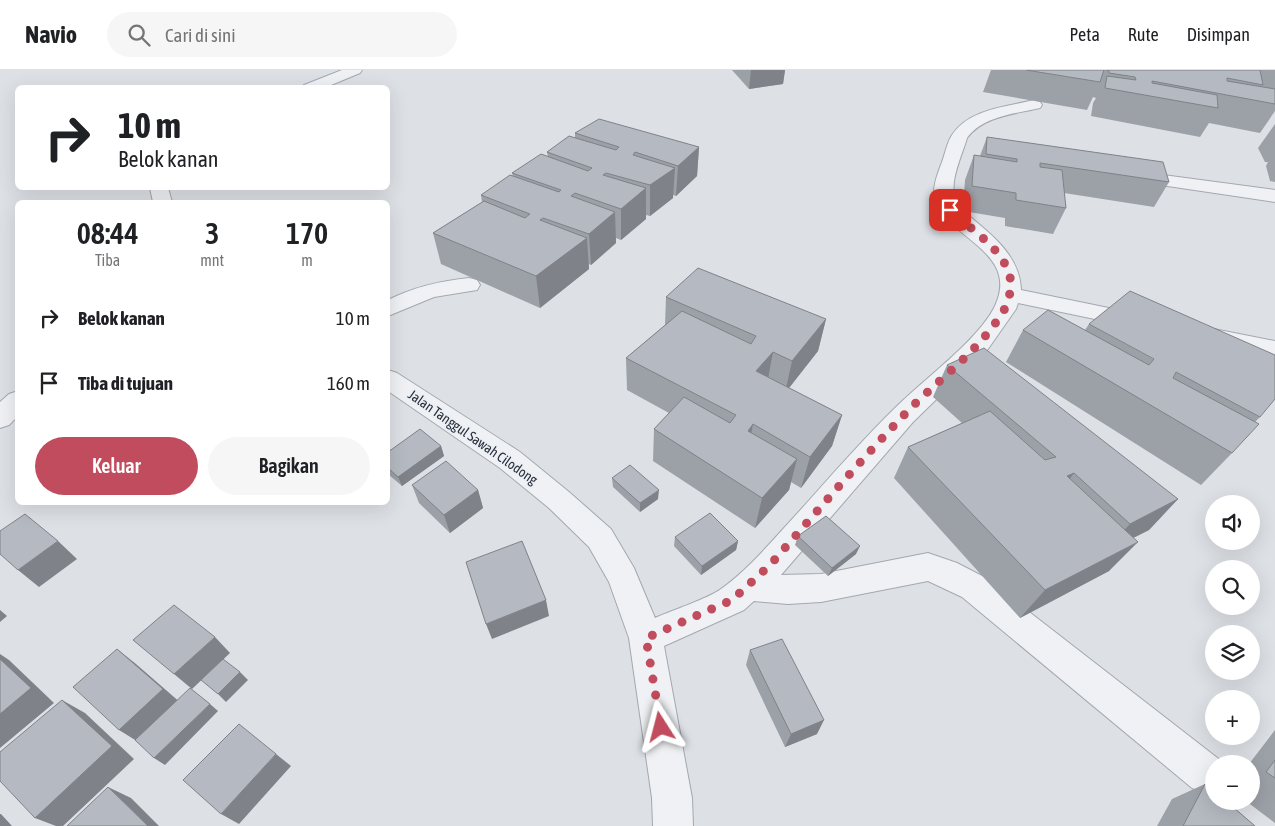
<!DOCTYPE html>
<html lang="id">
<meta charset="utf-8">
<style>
body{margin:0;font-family:"Asap Condensed",sans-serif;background:#f6f6f6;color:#202124;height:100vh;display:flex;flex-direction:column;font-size:19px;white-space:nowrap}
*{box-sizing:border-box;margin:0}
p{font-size:16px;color:#757577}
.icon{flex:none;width:28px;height:28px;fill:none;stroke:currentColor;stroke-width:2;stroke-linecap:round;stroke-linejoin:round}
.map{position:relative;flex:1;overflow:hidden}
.details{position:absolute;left:15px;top:130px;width:375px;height:305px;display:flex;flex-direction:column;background:#fff;border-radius:8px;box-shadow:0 5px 20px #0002}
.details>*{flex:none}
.guide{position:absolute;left:15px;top:15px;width:375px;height:105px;border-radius:8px;box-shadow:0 5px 20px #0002;background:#fff;color:#202124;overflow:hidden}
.tools{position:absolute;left:1205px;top:425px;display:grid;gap:10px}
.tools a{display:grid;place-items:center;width:55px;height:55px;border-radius:50%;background:#fff;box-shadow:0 5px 20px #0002;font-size:25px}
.pin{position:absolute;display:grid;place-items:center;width:42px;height:42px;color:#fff;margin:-21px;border-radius:10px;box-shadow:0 2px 8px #0006}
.me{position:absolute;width:55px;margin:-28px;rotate:351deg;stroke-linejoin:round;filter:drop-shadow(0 0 4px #0008)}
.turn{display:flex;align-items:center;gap:18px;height:105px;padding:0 20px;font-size:22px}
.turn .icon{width:65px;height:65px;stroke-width:2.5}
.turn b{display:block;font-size:35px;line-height:42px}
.eta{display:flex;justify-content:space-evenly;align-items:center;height:85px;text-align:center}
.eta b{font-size:30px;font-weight:600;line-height:35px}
.cta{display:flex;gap:10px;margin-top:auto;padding:10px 20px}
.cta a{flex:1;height:58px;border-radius:30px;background:#c14c5d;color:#fff;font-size:20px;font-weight:600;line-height:58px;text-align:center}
.cta a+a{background:#f6f6f6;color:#202124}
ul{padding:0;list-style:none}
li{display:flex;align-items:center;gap:15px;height:65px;padding:0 20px}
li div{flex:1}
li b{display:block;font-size:19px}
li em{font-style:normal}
header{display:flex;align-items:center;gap:30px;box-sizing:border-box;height:70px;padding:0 25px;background:#fff;border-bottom:1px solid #e0e0e0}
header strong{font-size:24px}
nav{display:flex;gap:28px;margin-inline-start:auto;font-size:18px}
.search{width:350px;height:45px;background:#f6f6f6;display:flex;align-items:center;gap:12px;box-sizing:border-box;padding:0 18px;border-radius:28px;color:#757577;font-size:19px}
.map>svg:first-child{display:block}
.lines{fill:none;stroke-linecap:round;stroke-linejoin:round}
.minor-casing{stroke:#a3a8af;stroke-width:2}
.minor{fill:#f0f1f4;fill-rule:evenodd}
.wall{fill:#9ca0a7}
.shaded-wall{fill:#7f8288}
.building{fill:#b5bac2;stroke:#7f8288}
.route{stroke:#c14c5d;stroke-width:9;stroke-dasharray:0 16.2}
.labels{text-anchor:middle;stroke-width:4;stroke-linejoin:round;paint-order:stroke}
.street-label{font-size:14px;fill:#282f3b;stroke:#eceff4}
</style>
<header>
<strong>Navio</strong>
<div class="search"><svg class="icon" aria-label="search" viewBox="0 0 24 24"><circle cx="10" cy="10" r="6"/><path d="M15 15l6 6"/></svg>Cari di sini</div>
<nav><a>Peta</a><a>Rute</a><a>Disimpan</a></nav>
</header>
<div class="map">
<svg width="1275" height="756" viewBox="0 0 1275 756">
<rect width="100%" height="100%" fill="#dde1e6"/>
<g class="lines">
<g class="minor-casing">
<path id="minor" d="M342 0H362L360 3 324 18H302L304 15Z
M1034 30 1040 32 1042 35 1040 38C1015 44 983 46 967 68 961 89 946 116 958 137 984 159 1020 182 1021 220L1138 244 1146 246 1150 251 1146 256 1138 258 1018 233 1016 239 988 279 913 352 781 505 821 504 928 483 957 493 984 507 1220 690 1221 694H1214V720L1206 723 1192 718 962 527 928 511 821 532 788 534 754 531 744 540 664 576 692 728 693 756H653L652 728 629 568 609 512 589 477 549 438 500 398 388 321V300L397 303 520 382 569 422 611 459 634 498 655 548C673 540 707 529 721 519 745 502 765 479 784 458 821 418 856 376 895 338 923 310 977 271 994 238 1022 182 948 169 935 130 931 116 940 99 944 86 946 79 948 71 952 65 969 39 1006 37 1034 30Z
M1133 101 1275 120V132L1127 110 1124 106 1127 102Z
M150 118H168L172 132H153Z
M469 208 477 210 480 215 477 220 434 227 388 246V230C414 217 440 211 469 208Z
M1214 259 1275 271V287L1206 272 1202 267 1206 262Z
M18 321V346L9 355 0 358V332L9 324Z"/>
</g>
<use href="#minor" class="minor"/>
</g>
<path class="wall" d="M732 0H785L783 14 749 19Z
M991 0H1275V41L1260 63 1209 53 1200 67 1091 46 1093 33 1096 28 1093 27 1087 40 983 22Z
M1275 54V112L1270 111 1266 96 1268 92H1265L1258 78Z
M575 63 699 77 697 106 676 126 673 125V128L650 146 646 145V149L621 170 616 168V173L591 195 589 194V199L540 238 441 194 433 163 482 132 481 125 513 106 512 103 548 87 547 82 575 68Z
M987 67 1169 112 1154 137 1064 123 1066 138 1053 164 1005 156V148L963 141 965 110 974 85 980 86Z
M666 227 826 249 818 281 789 318 842 345 832 376 801 418 791 412 789 420 755 458 653 391 654 359 669 343 627 320 626 288 665 255Z
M1089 254 1260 347 1255 352 1232 383 1201 415 1006 292 1023 260H1085Z
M947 295 1178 429 1149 460 1133 468 1109 501 1020 548 894 408 908 377 962 353 933 327Z
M441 376 444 386 402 416 388 404V382Z
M612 408 658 429 640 442 613 417Z
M412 415 478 420 483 438 450 463 419 433Z
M798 466 856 484 828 506 795 475Z
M675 467 738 471 736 480 701 505 674 476Z
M750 580 817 664 785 677 746 595Z
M1275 660V753L1246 731H1251V694H1249Z
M1205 714 1255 756H1157L1172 729Z"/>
<path class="shaded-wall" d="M751 0H785L783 14 749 19Z
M699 77 697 106 676 126 678 96Z
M675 98 673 128 650 146V115Z
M646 118V149L621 170V139Z
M615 142 616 173 591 195 589 164Z
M587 168 589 199 540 238 536 206Z
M826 249 818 281 785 323 792 291Z
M773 282 767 314 756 301Z
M842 345 832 376 801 418 810 387Z
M753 354 747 385 748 361Z
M441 376 444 386 402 416 398 407Z
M797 389 789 420 755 458 762 428Z
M1074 403 1051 434 1067 406Z
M478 420 483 438 450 463 444 445Z
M659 420 658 429 640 442V433Z
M1178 429 1149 460 1103 483 1130 454Z
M58 471 77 489 39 517 18 500Z
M738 471 736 480 701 505 702 496Z
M1138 472 1109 501 1020 548 1045 520Z
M860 476 856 484 828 506 832 498Z
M546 530 549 546 492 569 486 554Z
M0 540 7 546 0 552Z
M215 567 230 583 192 619 174 604Z
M117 579 136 594 182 634 140 673 119 660Z
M0 584 9 590 54 633 0 678Z
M240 602 248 610 226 632 218 624Z
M62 630 85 643 134 689 63 756H56L35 748Z
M210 634 218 641 165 695 154 688Z
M824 650 817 664 785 677 791 664Z
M276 684 291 696 239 754 221 744Z
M108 717 131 728 159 756H148Z
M0 744H1L12 756H0Z"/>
<path class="building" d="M1026 0H1104L1100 12Z
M1106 0H1260L1263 15 1227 8V11L1275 19V34L1152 11V13L1217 25 1218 38 1105 18 1107 6 1136 10 1135 7 1109 3V0Z
M599 49 699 77 678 96 635 82 633 85 675 98 650 115 606 103 603 105 646 118 621 139 575 123 571 126 615 142 589 164 543 148 540 150 587 168 536 206 433 163 484 131 525 148 530 144 481 125 510 105 559 122 561 120 512 103 541 84 588 101 592 98 547 82 569 66 616 80 619 77 575 63Z
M987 67 1163 92 1169 112 1040 93V97L1062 100 1066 138 1016 130V123L972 116 974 85 1017 92V89L986 84Z
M698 198 826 249 792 291 773 282 756 301 842 345 810 387 753 354 748 361 797 389 762 428 654 359 684 327 730 353 736 345 626 288 682 241 751 274 756 266 666 227Z
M1130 221 1275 285V329L1260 347 1176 302 1173 308 1259 354 1232 383 1023 260 1048 240 1149 295 1154 289 1089 254Z
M984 278 1178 429 1130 454 1074 403 1067 406 1138 472 1045 520 908 377 990 341 1045 390 1056 387 947 295Z
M420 359 441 376 398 407 388 398V382Z
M446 391 478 420 444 445 412 415Z
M630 395 659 420 640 433 612 408Z
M710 443 738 471 702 496 675 467Z
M25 444 58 471 18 500 0 484V461Z
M826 446 860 476 832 498 798 466Z
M522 471 546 530 486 554 466 492Z
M174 535 215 567 174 604 133 570Z
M782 569 824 650 791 664 750 580Z
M117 579 163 619 119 660 73 617Z
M0 589 31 618 0 644Z
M223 589 240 602 218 624 201 610Z
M190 618 210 634 154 688 135 670Z
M62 630 112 676 35 748 0 711V682Z
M239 654 276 684 221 744 183 710Z
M1275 690V708L1266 702Z
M1205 714 1214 721V731H1226L1255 756H1183Z
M108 717 148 756H67Z"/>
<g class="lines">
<path class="route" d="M661 657 646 568 732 530 770 495C814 445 858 393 904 345 937 310 979 282 1004 240 1009 232 1012 217 1010 207 1003 178 971 160 950 140"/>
</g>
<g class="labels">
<g class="street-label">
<text transform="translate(473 367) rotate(35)" y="5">Jalan Tanggul Sawah Cilodong</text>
</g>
</g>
</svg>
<div class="tools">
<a><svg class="icon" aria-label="sound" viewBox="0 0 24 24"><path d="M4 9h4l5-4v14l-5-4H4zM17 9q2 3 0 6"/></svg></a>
<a><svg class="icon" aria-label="search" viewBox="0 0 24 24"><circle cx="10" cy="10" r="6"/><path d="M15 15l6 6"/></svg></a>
<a><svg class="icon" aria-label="layers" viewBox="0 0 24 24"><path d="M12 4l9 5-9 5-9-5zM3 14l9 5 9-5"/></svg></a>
<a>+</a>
<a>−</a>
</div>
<div class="pin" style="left:950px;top:140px;background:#d93025"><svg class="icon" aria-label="arrive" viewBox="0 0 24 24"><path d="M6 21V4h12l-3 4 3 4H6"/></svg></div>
<svg class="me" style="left:661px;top:657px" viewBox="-20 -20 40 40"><path d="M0-17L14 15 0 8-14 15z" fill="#c14c5d" stroke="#fff" stroke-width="4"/></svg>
<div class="guide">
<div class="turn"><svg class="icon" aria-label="right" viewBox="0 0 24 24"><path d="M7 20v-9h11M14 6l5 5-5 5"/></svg><div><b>10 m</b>Belok kanan</div></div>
</div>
<section class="details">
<div class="eta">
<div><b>08:44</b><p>Tiba</p></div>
<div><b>3</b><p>mnt</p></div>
<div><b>170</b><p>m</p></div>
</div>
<ul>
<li><svg class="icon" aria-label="right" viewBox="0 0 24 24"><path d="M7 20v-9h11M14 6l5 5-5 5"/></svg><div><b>Belok kanan</b></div><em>10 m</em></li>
<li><svg class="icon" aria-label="arrive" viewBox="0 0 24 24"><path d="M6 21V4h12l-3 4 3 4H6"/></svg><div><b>Tiba di tujuan</b></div><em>160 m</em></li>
</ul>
<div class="cta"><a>Keluar</a><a>Bagikan</a></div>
</section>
</div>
